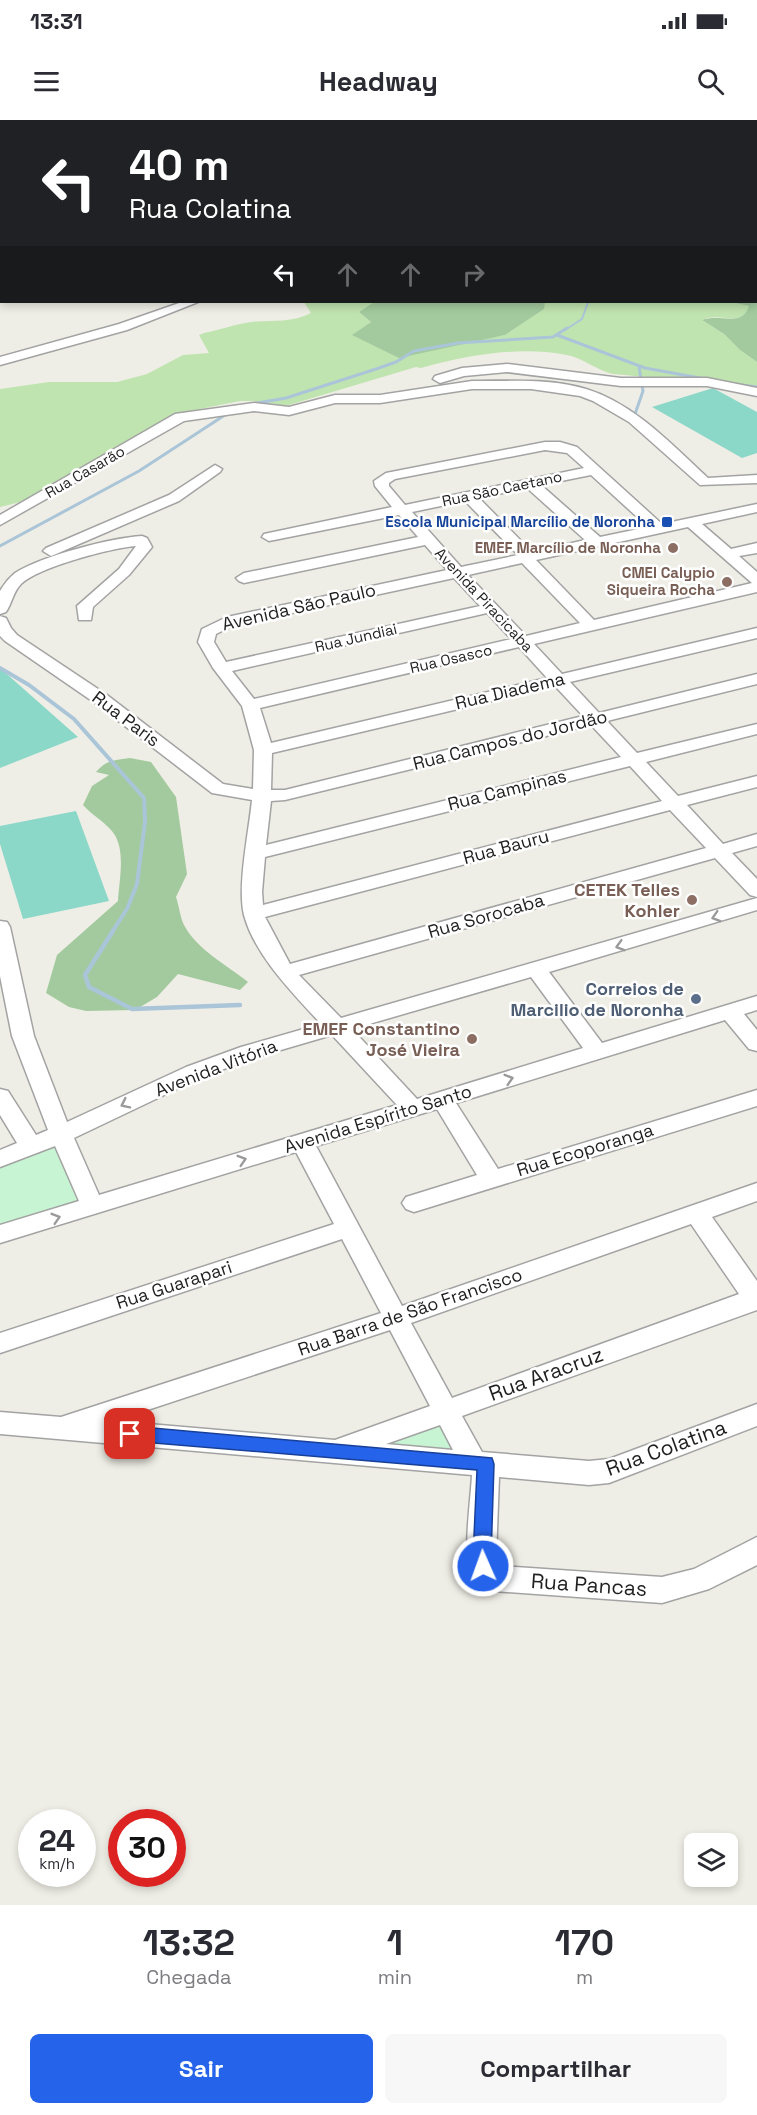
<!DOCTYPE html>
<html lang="pt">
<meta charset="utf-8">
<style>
body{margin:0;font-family:"Space Grotesk",sans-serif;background:#f7f7f7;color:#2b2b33;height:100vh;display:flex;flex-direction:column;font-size:22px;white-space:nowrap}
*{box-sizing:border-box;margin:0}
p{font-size:20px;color:#7c7c81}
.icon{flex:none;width:33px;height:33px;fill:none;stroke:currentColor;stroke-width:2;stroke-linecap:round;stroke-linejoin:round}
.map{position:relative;height:1785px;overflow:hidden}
.sheet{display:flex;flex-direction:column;background:#fff;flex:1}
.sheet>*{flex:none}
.guide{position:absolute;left:0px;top:0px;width:758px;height:183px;box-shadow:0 3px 9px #0003;background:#202124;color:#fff;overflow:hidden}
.controls{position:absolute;left:684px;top:1713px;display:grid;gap:12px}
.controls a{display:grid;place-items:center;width:54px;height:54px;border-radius:9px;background:#fff;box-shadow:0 3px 9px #0003;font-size:30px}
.speed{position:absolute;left:18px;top:1689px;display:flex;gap:12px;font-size:30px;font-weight:700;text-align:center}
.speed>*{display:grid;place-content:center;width:78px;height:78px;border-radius:50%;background:#fff;box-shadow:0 3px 9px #0003;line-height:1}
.speed small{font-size:15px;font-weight:400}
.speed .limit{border:9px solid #d22;background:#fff;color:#111}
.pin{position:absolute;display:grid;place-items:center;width:51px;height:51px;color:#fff;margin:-26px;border-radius:12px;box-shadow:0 3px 9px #0006}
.me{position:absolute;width:66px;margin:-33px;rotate:358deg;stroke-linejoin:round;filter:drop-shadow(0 0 4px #0008)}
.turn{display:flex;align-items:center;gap:21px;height:126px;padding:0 30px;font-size:27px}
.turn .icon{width:78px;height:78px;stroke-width:2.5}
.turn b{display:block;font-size:42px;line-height:51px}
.lanes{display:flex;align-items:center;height:57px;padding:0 30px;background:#0003;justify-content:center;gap:30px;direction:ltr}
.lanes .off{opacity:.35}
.eta{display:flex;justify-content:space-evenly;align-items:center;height:102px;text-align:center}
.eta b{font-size:36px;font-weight:600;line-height:42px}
.button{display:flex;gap:12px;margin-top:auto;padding:12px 30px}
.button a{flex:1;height:69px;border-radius:9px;background:#2563eb;color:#fff;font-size:24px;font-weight:600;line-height:69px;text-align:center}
.button a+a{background:#f7f7f7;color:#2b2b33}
.status{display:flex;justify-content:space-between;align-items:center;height:42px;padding:0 30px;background:#fff;direction:ltr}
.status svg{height:16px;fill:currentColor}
header{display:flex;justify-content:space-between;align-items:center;height:78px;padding:0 30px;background:#fff;font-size:27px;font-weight:600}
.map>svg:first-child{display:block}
.grass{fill:#c0e4b0}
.forest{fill:#a3ca9e}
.park{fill:#c7f5d3}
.pitch{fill:#8bd7c8}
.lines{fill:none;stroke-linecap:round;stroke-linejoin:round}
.stream-far3{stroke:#aac5d8;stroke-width:2}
.stream-far2{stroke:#aac5d8;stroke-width:3}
.stream-far1{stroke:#aac5d8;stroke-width:4}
.stream{stroke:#aac5d8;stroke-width:4.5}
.minor-casing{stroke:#a3a3a3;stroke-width:3}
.minor{fill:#fff;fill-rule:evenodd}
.oneway{stroke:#9a9a9a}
.route{fill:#2563eb;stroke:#184099;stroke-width:1.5}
.transit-dot{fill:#1a4fb4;stroke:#fff;stroke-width:2}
.education-dot{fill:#8d6e63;stroke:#fff;stroke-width:2}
.service-dot{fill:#5c6f8a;stroke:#fff;stroke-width:2}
.labels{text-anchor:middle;stroke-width:5;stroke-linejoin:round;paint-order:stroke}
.far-street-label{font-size:15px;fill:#1f1f1f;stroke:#fff}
.far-transit-label{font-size:15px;font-weight:bold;fill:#164399;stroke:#fff;text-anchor:end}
.far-education-label{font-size:15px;font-weight:bold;fill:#785e54;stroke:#fff;text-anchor:end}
.street-label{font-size:18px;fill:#1f1f1f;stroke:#fff}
.education-label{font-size:18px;font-weight:bold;fill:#785e54;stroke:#fff;text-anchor:end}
.service-label{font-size:18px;font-weight:bold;fill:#4e5e75;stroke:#fff;text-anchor:end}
.near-street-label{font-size:21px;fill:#1f1f1f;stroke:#fff}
</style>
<div class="status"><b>13:31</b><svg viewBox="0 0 49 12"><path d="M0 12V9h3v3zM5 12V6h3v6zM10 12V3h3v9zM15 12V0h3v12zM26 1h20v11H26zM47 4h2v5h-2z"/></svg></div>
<header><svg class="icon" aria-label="menu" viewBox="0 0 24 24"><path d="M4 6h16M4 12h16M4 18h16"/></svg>Headway<svg class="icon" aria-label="search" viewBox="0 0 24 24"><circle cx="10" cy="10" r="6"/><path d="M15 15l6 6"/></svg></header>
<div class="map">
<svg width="757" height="1785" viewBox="0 0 757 1785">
<rect width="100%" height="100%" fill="#efeee6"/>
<path class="grass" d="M342 0H702L705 1 341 2Z
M304 182H381L359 192 371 202 353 215 462 223 505 215 543 189 545 182H731L750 186C741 209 721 191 702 200L724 214 740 230 757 242V267L613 254C596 250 583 238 567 235 518 226 468 235 421 248L416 247 289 285 276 287 255 284V281H240L185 292 29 380 0 387V269L49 262H117L147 254 183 235 209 233 199 215 204 213C220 210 235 204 251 202 272 200 292 203 311 193Z"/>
<path class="forest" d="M756 167H757V242L740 230 724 214 702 200C721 193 742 208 749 186L731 182H756Z
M381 182H545L544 189 505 215 399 238 352 215 371 202 359 192 373 183Z
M130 638 151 642 176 677 187 754 176 777C179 785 180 797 184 805 197 830 227 845 248 862L240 870 178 854 157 877 135 890 86 891 69 887 46 873 57 835 118 781C119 760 127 727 111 710 102 700 92 695 83 685L92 666 109 655 96 652C106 640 115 640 130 638Z"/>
<path class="park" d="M55 1027 85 1085 0 1108V1048Z
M443 1300 460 1330 380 1324Z"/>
<path class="pitch" d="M713 268 757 292V333L742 338 652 287Z
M0 548 78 617 0 648Z
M76 691 109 781 23 799 0 724V706Z"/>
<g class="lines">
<path class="stream-far3" d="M83 2 94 0
M565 210 582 199 588 182"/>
<path class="stream-far2" d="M557 215 645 248 700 258
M735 264 757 267
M252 284 286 278 376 249 396 242 414 231 458 223 553 217 567 208
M635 294 643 271 639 247
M0 426 139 351 228 293"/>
<path class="stream-far1" d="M0 548 29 565 74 599 144 678 145 702 137 764 127 789 112 812"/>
<path class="stream" d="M113 811 85 855 89 867 132 889 240 885"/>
<g class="minor-casing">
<path id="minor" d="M341 0H351L340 2Z
M182 182H198L127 210 0 245V237L119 204Z
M507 244 621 258H707L757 268V276L707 266H621L507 252 464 256 440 263 433 259 435 256 462 248Z
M472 261C509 261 550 258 586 269 635 284 672 325 708 358L757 355V363L700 365 629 302 593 281 580 276 531 269H472L380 283H335L289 295 254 291 184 301 0 405V395L175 294 254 283 289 287 335 275H380Z
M545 322H560L577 327 662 404 757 384V392L702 404 731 429 757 423V433L739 436 757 452V472L534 524 562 554 757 508V518L570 562 599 593 757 554V564L607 601 637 633 757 604V614L646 642 678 676 757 656V667L687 685 723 724 757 714V726L732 733 757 759V777L750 775 715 738 299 855 341 898 757 778V790L549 852 602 923 757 876V890L744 894 757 910V931L749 929 725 900 456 983 498 1049 757 970V986L414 1092 406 1089 402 1083 406 1077 477 1055 437 989 316 1026 402 1186 757 1063V1081L712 1097 757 1161V1190L462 1296 482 1332 589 1341 609 1339 757 1284V1306L609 1363 589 1365 499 1357 496 1438 501 1446 662 1457 694 1449 757 1417V1445L709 1469 662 1483 494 1471C482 1466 472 1458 469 1445 464 1426 471 1376 472 1355L0 1314V1292L61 1297 381 1193 342 1119 0 1233V1213L334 1104 296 1032 0 1123V1105L79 1081 55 1026 0 1047V1030L17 1023 0 995V969L8 971 36 1015 48 1010 12 916 0 856V801L7 802 10 807 34 916 67 1002 186 947 241 927 321 904C294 874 255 836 244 795 237 766 249 711 252 680L212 673 95 583 5 521 0 516V496L6 498 11 508 17 515 107 575 223 664 253 669 254 630 242 586 213 548 198 522 202 509 227 497 447 450 425 425 244 463 239 461 236 458 244 453 418 417 399 395 269 421 262 417 264 414 392 387 375 366 374 361 386 353ZM545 330 567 333 584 348 405 385 389 366V363L395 359ZM591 355 648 407 600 417 541 365ZM527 368 585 420 532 432 479 378ZM465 381 518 435 461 447 412 392ZM688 407 752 463 594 500 536 440ZM522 443 580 503 526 516 468 455ZM454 458 480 486 226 542 214 522 216 514 232 506ZM487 493 511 519 254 579 232 551ZM519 527 547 558 271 623 260 588ZM555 566 583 596 285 670H271L272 633ZM591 605 621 637 266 725 271 681 285 680ZM630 646 662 681 263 785 262 772 265 737ZM670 690 706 728 290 844 265 797ZM531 857 583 928 417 979 352 909ZM332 915 397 985 99 1075 74 1018 202 957 257 937ZM691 1104 739 1174 452 1278 411 1203ZM390 1210 430 1286 335 1320 114 1301ZM440 1305 453 1330 386 1324Z
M215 345 222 349 220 352 179 381 56 434 51 436 43 431 46 428 169 375Z
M142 416 147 418 152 427 129 455 93 487 91 500H79L77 486 119 449 136 426C111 428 39 447 21 464 13 472 12 483 6 492L0 494V471C4 464 9 458 15 453 42 436 110 418 142 416Z"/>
</g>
<use href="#minor" class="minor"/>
</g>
<defs><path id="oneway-chevron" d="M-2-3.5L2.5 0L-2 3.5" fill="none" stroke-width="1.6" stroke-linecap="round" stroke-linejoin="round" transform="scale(1.5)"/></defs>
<g class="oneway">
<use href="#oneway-chevron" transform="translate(716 797) rotate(163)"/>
<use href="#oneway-chevron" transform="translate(620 826) rotate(164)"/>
<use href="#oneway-chevron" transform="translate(509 959) rotate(-17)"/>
<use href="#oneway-chevron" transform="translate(125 984) rotate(154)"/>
<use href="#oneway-chevron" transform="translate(242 1040) rotate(-17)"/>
<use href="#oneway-chevron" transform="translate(56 1098) rotate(-17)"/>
</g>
<path class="route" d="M130 1306 492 1338 494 1344 491 1438 493 1446 490 1452 483 1454 477 1452 473 1438 477 1350 130 1321 124 1319 121 1314 124 1308Z"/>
<rect class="transit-dot" x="661" y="396" width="12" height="12" rx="3"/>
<g class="education-dot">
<circle cx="673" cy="428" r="6"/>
<circle cx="727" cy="462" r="6"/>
<circle cx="692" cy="780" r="6"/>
<circle cx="472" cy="919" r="6"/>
</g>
<circle class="service-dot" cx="696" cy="879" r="6"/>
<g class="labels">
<g class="far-street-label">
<text transform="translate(85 352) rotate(-30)" y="5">Rua Casarão</text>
<text transform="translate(502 369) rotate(-12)" y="5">Rua São Caetano</text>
<text transform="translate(484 480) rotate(47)" y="5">Avenida Piracicaba</text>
<text transform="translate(356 518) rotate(-13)" y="5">Rua Jundiai</text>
<text transform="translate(451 539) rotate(-13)" y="5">Rua Osasco</text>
</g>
<g class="far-transit-label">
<text x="655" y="407">Escola Municipal Marcílio de Noronha</text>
</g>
<g class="far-education-label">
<text x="661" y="433">EMEF Marcílio de Noronha</text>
<text x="715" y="458">CMEI Calypio<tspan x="715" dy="17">Siqueira Rocha</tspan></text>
</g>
<g class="street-label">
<text transform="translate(299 487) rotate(-13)" y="6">Avenida São Paulo</text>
<text transform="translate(510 571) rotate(-13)" y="6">Rua Diadema</text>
<text transform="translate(126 599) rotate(37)" y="6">Rua Paris</text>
<text transform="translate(510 620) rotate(-14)" y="6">Rua Campos do Jordão</text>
<text transform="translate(507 670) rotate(-14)" y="6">Rua Campinas</text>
<text transform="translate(506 727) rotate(-15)" y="6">Rua Bauru</text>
<text transform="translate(486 796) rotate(-16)" y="6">Rua Sorocaba</text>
<text transform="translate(216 948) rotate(-21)" y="6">Avenida Vitória</text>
<text transform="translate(378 999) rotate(-17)" y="6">Avenida Espírito Santo</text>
<text transform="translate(585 1030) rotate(-17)" y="6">Rua Ecoporanga</text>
<text transform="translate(174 1165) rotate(-18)" y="6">Rua Guarapari</text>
<text transform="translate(410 1192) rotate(-19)" y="6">Rua Barra de São Francisco</text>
</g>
<g class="education-label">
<text x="680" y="776">CETEK Telles<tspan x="680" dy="21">Kohler</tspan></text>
<text x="460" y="915">EMEF Constantino<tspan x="460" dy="21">José Vieira</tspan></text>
</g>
<g class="service-label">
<text x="684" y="875">Correios de<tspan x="684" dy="21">Marcilio de Noronha</tspan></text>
</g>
<g class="near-street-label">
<text transform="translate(546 1254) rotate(-20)" y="7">Rua Aracruz</text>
<text transform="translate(666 1328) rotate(-20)" y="7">Rua Colatina</text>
<text transform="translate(589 1465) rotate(4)" y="7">Rua Pancas</text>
</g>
</g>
</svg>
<div class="controls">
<a><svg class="icon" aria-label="layers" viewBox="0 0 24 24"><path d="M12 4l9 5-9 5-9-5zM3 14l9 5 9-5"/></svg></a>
</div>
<div class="speed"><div>24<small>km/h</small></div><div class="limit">30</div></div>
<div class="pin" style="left:130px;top:1314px;background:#d93025"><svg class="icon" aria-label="arrive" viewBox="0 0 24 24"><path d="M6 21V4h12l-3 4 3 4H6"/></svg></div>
<svg class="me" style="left:483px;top:1446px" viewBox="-20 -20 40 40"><circle r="17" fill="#2563eb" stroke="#fff" stroke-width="3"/><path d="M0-11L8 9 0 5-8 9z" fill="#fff"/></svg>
<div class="guide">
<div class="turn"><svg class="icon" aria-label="left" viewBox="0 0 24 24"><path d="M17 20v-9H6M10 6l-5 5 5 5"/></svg><div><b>40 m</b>Rua Colatina</div></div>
<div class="lanes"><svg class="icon" aria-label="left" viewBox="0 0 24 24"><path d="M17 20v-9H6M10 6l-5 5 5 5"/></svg><svg class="icon off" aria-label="ahead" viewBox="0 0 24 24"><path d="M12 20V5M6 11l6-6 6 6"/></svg><svg class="icon off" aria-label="ahead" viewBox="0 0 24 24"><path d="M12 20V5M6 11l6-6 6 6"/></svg><svg class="icon off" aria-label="right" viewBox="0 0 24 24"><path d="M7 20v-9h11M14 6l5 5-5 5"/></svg></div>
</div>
</div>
<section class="sheet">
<div class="eta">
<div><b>13:32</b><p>Chegada</p></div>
<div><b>1</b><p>min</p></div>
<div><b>170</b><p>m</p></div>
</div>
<div class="button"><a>Sair</a><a>Compartilhar</a></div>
</section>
